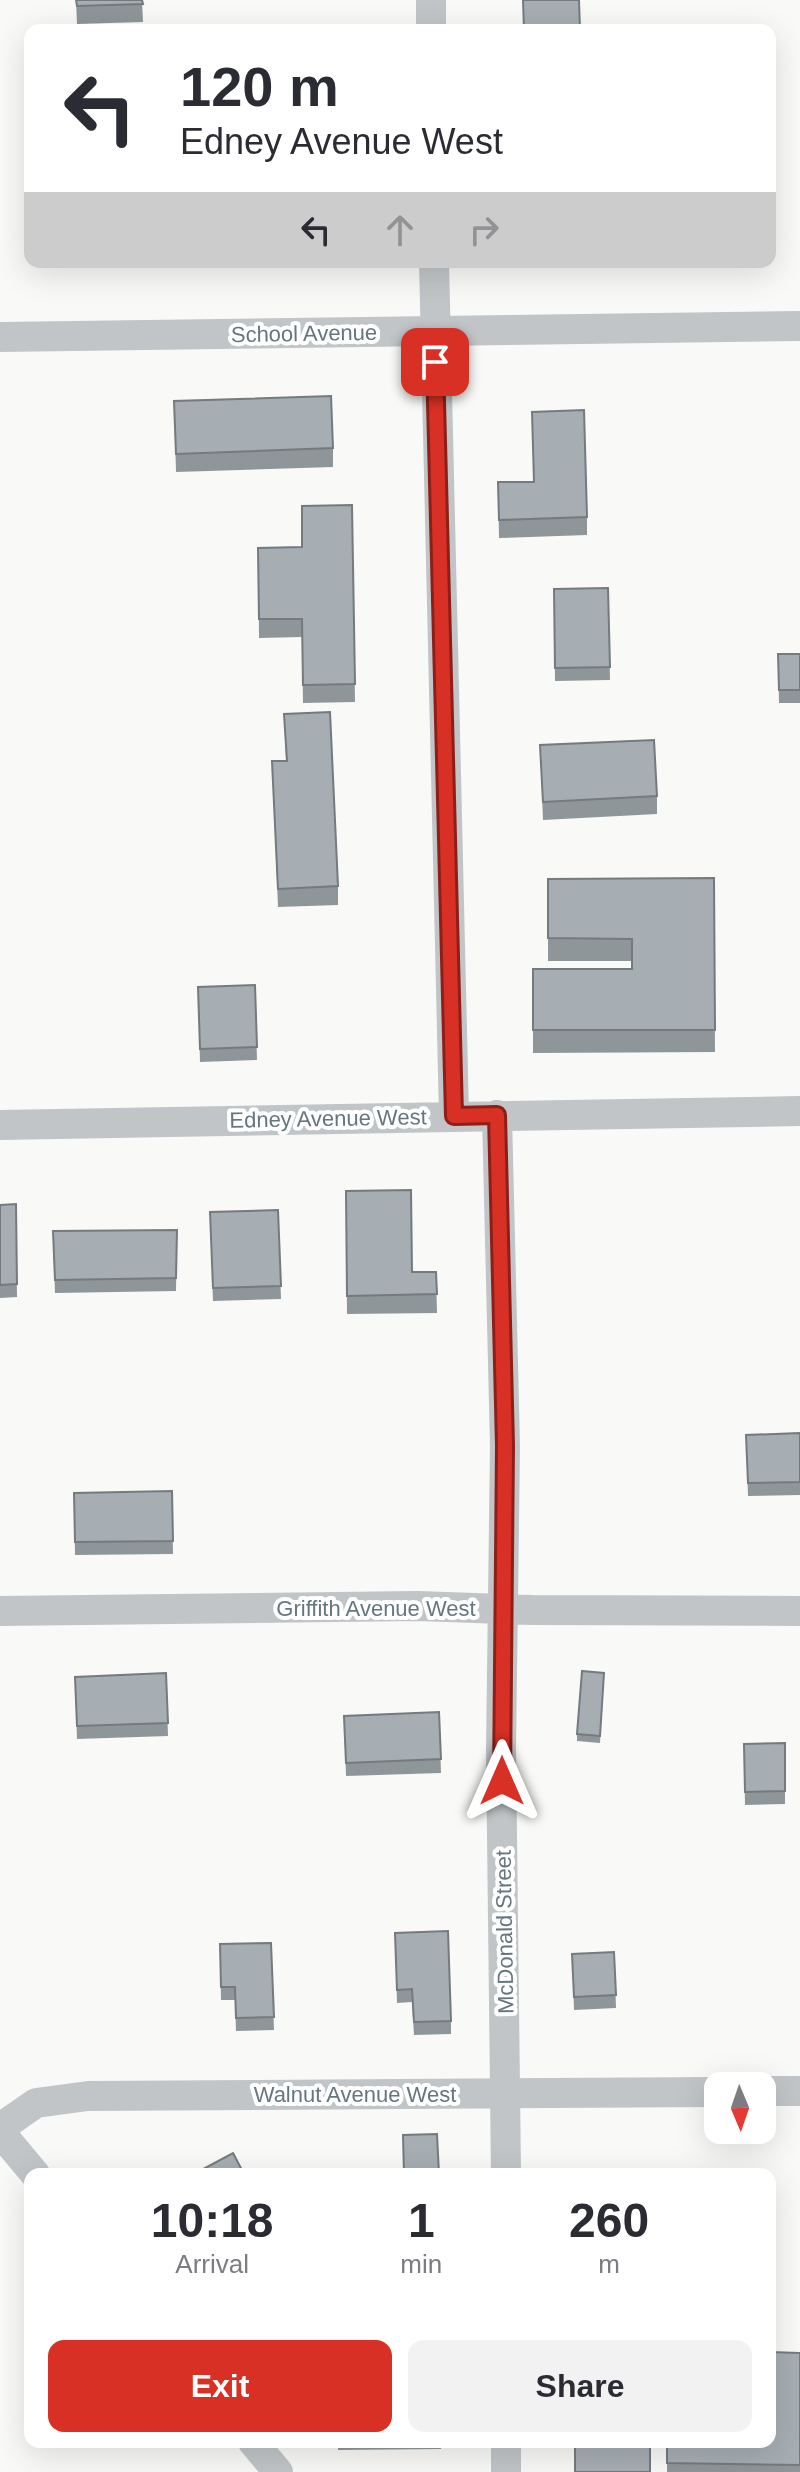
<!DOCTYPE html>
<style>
body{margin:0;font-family:Arial,sans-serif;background:#f2f2f3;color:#2b2b33;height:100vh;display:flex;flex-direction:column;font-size:30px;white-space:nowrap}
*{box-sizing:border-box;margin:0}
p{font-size:26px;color:#7c7c81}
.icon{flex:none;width:44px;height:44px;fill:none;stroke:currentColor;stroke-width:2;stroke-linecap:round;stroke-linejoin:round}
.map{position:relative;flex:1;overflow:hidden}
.details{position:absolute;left:24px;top:2168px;width:752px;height:280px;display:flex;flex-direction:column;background:#fff;border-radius:16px;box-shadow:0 8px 32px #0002}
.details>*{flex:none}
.guide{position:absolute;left:24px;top:24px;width:752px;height:244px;border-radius:16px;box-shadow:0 8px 32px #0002;background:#fff;color:#2b2b33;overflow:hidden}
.needle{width:52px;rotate:178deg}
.fabs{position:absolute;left:704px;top:2072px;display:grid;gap:16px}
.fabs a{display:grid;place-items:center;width:72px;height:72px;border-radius:16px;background:#fff;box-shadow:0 8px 32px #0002;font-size:40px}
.pin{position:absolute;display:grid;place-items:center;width:68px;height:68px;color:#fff;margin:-34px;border-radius:16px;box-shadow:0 4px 12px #0006}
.me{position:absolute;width:88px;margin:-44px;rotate:0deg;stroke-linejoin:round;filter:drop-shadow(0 0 6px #0008)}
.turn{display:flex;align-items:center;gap:28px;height:168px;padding:0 24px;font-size:36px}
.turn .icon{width:104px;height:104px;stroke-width:2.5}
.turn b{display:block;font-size:56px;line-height:68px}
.lanes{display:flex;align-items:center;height:76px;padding:0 24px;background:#0003;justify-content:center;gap:40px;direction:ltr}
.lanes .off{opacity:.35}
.eta{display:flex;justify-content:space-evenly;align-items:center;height:136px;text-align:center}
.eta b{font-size:48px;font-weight:700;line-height:56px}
.cta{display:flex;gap:16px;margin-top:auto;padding:16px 24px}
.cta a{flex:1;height:92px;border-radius:16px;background:#d93025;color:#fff;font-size:32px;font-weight:700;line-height:92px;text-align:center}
.cta a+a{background:#f2f2f3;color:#2b2b33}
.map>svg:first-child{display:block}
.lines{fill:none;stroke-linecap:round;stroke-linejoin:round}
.minor{stroke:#c1c5c8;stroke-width:30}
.wall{fill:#8f969a}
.building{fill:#a6aeb3;stroke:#747a7d;stroke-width:2}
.route-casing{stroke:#8d1f18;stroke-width:20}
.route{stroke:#d93025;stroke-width:14}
.labels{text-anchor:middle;stroke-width:8;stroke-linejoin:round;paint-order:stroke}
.street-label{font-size:22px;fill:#66767f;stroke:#fff}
</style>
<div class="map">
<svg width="800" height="2472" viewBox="0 0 800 2472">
<rect width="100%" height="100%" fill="#f9f9f7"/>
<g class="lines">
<path class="minor" d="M431 0V30
M434 262 454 1116
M0 337 800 326
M497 1115 505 1446 501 1750 506 2174
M0 1125 800 1111
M0 1611 418 1606 532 1610 800 1611
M762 2091H800
M0 2128 36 2103 88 2096 718 2092
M0 2132 35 2174
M253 2442 278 2472
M506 2472V2442"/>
</g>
<path class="wall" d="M76 0H142L143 22 77 24Z
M174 401 333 448V467L176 472Z
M498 482H533L587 517V535L499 538Z
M352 505 355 702 303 703 302 637 259 638 258 548 302 547Z
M608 588 610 680 555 681 554 589Z
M778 654H800V703H779Z
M284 714 338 886V905L278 907 272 761H286Z
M540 745 657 796V814L543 820Z
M714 878 715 1052 533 1053V969H632V961H548V879Z
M255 985 257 1060 200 1062 198 987Z
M346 1191 412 1272H436L437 1313 347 1314Z
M16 1204 17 1297 0 1298V1205Z
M278 1210 281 1299 213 1301 210 1212Z
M177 1230 176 1291 55 1293 53 1231Z
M800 1433V1495L748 1496 746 1435Z
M172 1491 173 1554 75 1555 74 1493Z
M166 1673 168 1736 77 1739 75 1677Z
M604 1673 600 1743 577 1741V1734Z
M439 1712 441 1773 346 1776 344 1716Z
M785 1743V1804L745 1805 744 1744Z
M395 1933 451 2021V2034L414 2035 412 2002 397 2003Z
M271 1943 274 2030 236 2031 235 2000H221L220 1944Z
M614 1952 616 2008 574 2010 572 1954Z
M800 2353V2472H667V2442H770Z
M338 2442H441V2449L338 2450Z"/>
<path class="building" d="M76 0H142L143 4 77 6Z
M523 0H579L580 30H524Z
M331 396 333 448 176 454 174 401Z
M584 410 587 517 499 520 498 482H534L532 412Z
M352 505 355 684 303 685 302 619H259L258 548 302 547V506Z
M608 588 610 667 555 668 554 589Z
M778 654H800V690H779Z
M330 712 338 886 278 889 272 761H287L284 714Z
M654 740 657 796 543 802 540 745Z
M714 878 715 1030H533V969H632V939L548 938V879Z
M255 985 257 1047 200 1049 198 987Z
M411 1190 412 1272H436L437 1294 347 1296 346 1191Z
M16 1204 17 1284 0 1285V1205Z
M278 1210 281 1286 213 1288 210 1212Z
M177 1230 176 1278 55 1280 53 1231Z
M800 1433V1482L748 1483 746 1435Z
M172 1491 173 1541 75 1542 74 1493Z
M582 1671 604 1673 600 1736 577 1734Z
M166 1673 168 1723 77 1726 75 1677Z
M439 1712 441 1759 346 1763 344 1716Z
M785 1743V1791L745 1792 744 1744Z
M448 1931 451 2021 414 2022 412 1989 397 1990 395 1933Z
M271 1943 274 2017 236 2018 235 1987H221L220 1944Z
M614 1952 616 1995 574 1997 572 1954Z
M437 2134 439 2174H404L403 2135Z
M233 2153 244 2174H194Z
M770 2352 800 2353V2465L667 2463V2442H770Z
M575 2442H650V2472H575Z"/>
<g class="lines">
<g class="route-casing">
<path id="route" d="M435 362 454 1116 497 1115 505 1446 502 1781"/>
</g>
<use href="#route" class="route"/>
</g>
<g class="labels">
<g class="street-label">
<text transform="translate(304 333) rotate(-1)" y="8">School Avenue</text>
<text transform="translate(328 1118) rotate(-1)" y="8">Edney Avenue West</text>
<text x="376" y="1616">Griffith Avenue West</text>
<text transform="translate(504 1932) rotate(-91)" y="8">McDonald Street</text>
<text x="355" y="2102">Walnut Avenue West</text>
</g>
</g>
</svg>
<div class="fabs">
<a><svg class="needle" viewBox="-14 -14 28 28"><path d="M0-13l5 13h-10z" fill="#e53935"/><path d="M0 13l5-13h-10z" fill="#7c7c81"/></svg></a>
</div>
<div class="pin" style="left:435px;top:362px;background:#d93025"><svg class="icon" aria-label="arrive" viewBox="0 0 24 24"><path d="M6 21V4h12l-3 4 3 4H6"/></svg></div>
<svg class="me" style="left:502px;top:1781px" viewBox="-20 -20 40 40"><path d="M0-17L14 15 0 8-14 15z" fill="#d93025" stroke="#fff" stroke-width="4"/></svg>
<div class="guide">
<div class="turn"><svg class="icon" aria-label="left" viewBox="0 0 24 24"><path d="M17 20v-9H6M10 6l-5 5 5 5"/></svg><div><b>120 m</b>Edney Avenue West</div></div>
<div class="lanes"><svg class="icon" aria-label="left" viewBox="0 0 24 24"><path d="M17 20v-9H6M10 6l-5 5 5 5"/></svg><svg class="icon off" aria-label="ahead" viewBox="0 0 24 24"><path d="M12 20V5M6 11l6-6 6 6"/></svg><svg class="icon off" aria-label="right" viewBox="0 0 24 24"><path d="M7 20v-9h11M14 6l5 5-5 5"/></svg></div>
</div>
<section class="details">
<div class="eta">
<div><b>10:18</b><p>Arrival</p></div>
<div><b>1</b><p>min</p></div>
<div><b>260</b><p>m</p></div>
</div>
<div class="cta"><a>Exit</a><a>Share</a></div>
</section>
</div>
